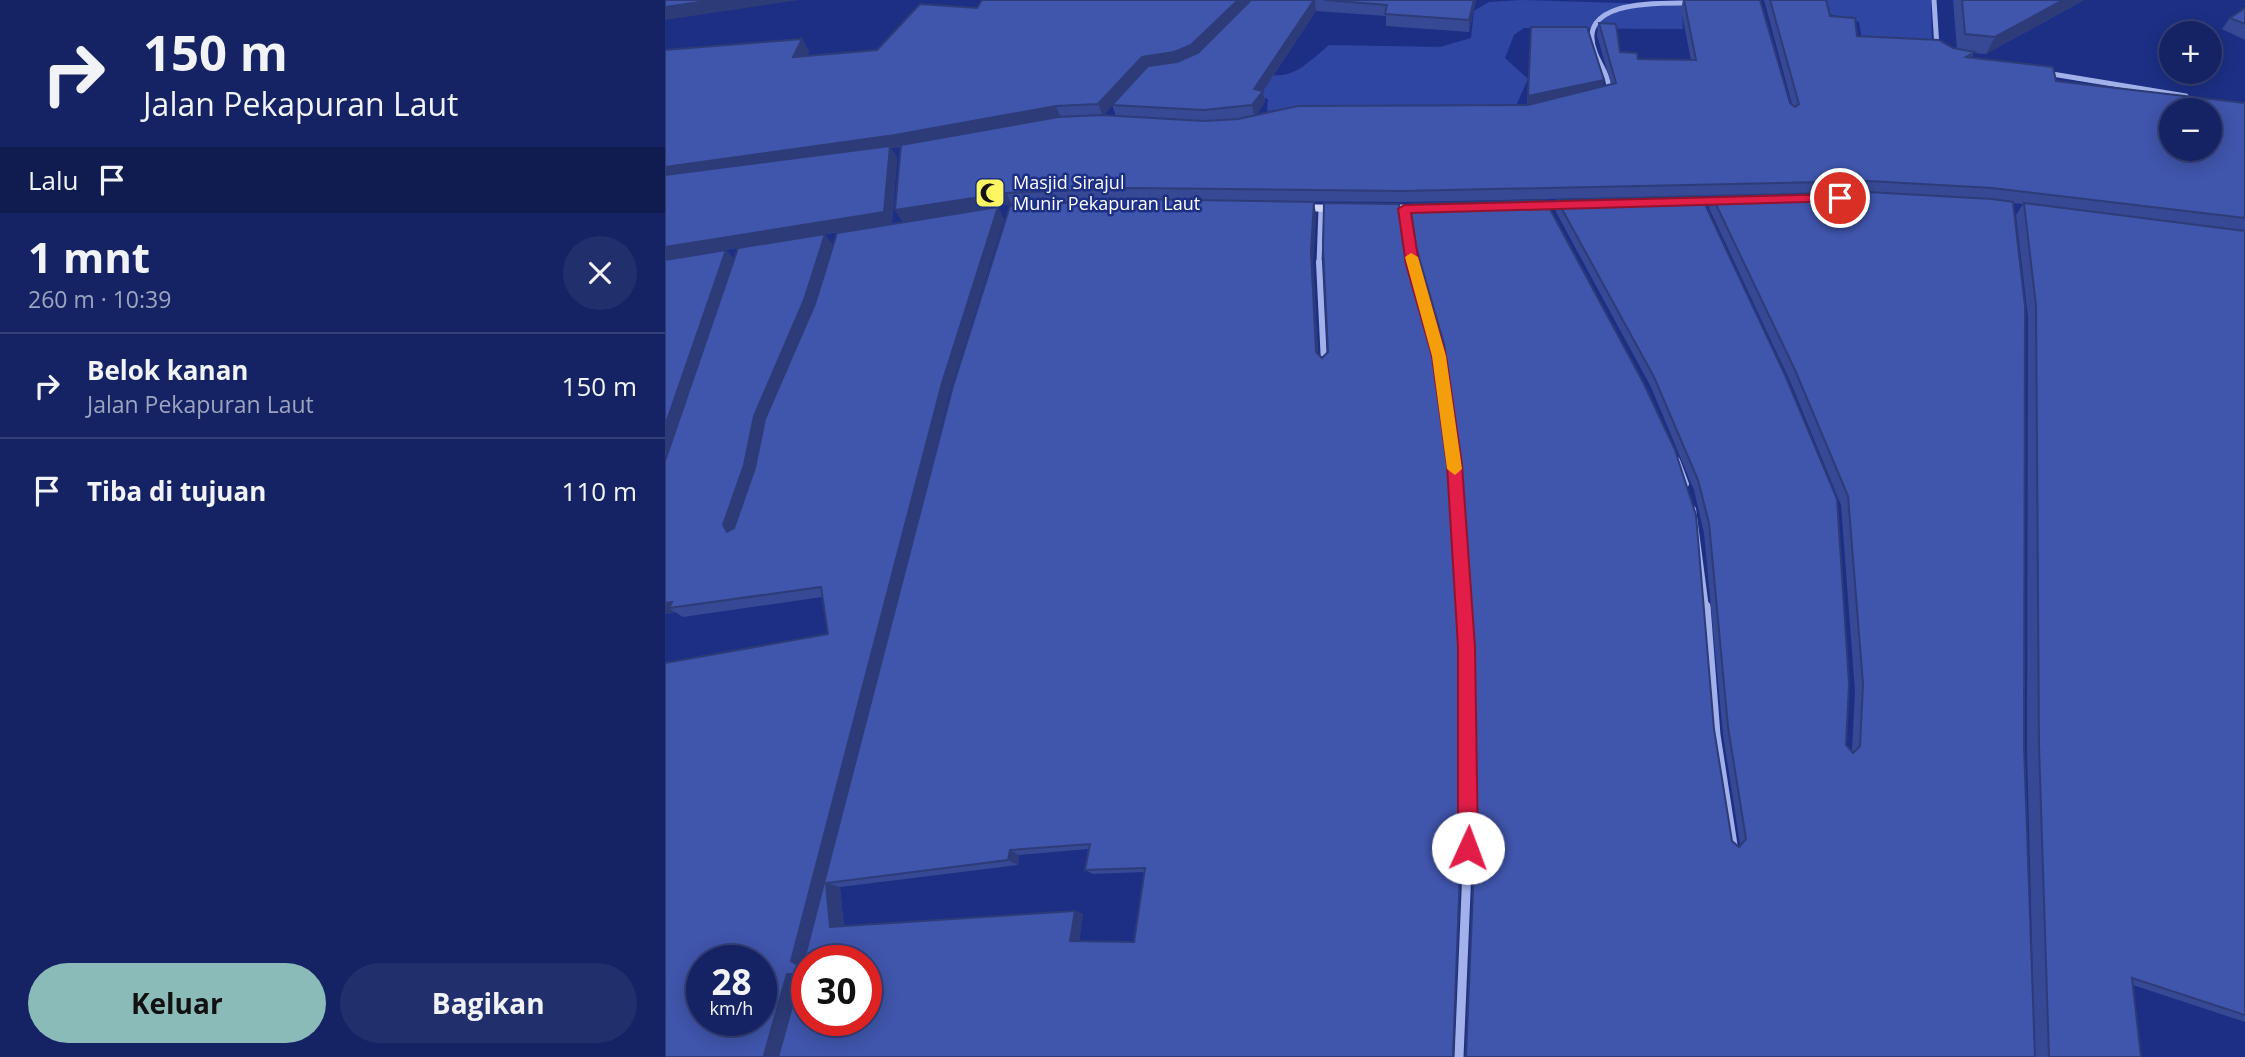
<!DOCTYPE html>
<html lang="id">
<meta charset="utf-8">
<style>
body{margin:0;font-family:"Open Sans",sans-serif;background:#222f6d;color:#f1f3f6;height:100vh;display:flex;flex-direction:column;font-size:26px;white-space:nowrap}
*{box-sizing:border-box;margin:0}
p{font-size:23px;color:#9da4bf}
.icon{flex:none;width:38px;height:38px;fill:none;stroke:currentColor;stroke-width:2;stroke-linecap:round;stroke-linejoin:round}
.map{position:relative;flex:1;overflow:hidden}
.panel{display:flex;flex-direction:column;background:#152364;width:665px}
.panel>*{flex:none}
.guide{background:#152364;color:#f1f3f6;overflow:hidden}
.buttons{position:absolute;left:1494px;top:21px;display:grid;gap:14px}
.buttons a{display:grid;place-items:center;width:63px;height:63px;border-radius:50%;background:#152364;box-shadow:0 4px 18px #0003,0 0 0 2px #344078;font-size:35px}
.speed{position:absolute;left:21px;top:945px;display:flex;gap:14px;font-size:35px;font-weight:700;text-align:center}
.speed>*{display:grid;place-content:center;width:91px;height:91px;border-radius:50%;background:#152364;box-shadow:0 4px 18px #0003,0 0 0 2px #344078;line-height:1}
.speed small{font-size:18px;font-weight:400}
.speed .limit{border:10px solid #d22;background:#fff;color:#111}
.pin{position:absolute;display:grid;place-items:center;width:60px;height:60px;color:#fff;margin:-30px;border:4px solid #fff;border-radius:50%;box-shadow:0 2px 7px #0007}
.me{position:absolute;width:77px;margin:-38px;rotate:2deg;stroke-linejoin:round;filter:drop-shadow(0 0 5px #0008)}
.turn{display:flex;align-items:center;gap:24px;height:147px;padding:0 28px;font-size:32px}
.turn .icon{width:91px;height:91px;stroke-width:2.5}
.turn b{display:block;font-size:49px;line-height:60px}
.then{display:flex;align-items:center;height:66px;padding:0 28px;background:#0003;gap:14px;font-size:26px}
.round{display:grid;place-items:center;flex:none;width:74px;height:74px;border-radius:37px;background:#222f6d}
.head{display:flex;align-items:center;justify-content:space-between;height:119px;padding:0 28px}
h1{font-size:42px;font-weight:700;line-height:52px}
.button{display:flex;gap:14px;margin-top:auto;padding:14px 28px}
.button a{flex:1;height:80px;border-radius:42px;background:#8bbbb9;color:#111;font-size:28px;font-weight:700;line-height:80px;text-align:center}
.button a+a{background:#222f6d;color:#f1f3f6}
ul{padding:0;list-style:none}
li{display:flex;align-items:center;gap:21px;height:105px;padding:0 28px;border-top:2px solid #344078}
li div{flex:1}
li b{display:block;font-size:26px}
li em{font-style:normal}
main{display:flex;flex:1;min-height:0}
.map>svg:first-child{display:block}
.green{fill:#2f46a3}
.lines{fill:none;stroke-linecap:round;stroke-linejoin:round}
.street-far2{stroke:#a3b1eb;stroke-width:5}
.street-far1{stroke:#a3b1eb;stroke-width:6}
.street{stroke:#a3b1eb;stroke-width:9}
.secondary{fill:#cfd6f8;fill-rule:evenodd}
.wall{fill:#374994;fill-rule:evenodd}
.shaded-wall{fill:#2d3c78}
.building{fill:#4055ac;stroke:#2d3c78;stroke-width:2;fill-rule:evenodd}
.route{fill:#e11d48;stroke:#92132f;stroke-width:2}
.slow{fill:#f59e0b}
.labels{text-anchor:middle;stroke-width:5;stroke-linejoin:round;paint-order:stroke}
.far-poi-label{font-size:18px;fill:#fff;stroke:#1c2f85;text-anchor:start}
</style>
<main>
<section class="panel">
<div class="guide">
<div class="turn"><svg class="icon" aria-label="right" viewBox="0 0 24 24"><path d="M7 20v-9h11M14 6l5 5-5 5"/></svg><div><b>150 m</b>Jalan Pekapuran Laut</div></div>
<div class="then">Lalu<svg class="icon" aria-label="arrive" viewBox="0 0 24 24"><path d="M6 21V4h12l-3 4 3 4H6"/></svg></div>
</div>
<div class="head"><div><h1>1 mnt</h1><p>260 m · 10:39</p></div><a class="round"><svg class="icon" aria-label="close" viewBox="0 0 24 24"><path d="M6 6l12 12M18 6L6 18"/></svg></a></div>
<ul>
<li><svg class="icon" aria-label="right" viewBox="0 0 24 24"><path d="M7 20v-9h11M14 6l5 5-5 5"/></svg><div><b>Belok kanan</b><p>Jalan Pekapuran Laut</p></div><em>150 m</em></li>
<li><svg class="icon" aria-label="arrive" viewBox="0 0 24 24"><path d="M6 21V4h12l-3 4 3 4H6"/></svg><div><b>Tiba di tujuan</b></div><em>110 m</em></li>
</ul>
<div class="button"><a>Keluar</a><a>Bagikan</a></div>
</section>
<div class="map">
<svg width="1580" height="1057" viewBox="0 0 1580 1057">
<rect width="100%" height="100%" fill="#1c2f85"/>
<path class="green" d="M856 0 1017 5 1018 29 859 28 849 35 840 58 863 79 850 108 667 105 602 111 603 99 558 89 572 70C624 79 624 80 664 45L775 47 806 38 809 11 824 2Z
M1158 0H1266L1267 51 1198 46 1194 22 1164 14Z"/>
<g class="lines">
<path class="street-far2" d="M1269 0 1272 48
M1381 73 1521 96
M944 92C945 76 935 66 930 52 910 0 991 3 1024 3
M739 209 747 264
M654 264 656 209"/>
<path class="street-far1" d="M654 262 659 363
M747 262 774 356 789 465 799 608
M1012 460 1021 484
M1028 509 1041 608"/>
<path class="street" d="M1041 606 1051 735 1068 845
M794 1057 804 822 799 606"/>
<path class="secondary" d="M1065 197 1070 200 1069 202 1019 204 1014 201 1019 198Z
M911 201 915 202V206L865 208 860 205 865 202Z
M630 204 677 205 682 209 677 213 626 210V206Z
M764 204 768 206V210L718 213 713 209 718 205Z"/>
</g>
<path class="wall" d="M317 0H811L804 32 721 26V16L651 11 598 91 600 102 591 115 863 105 896 96 862 104 866 27 938 86 946 84 932 35 934 23 955 52 973 59 1026 60 1016 9 1018 0H1095L1125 103 1127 104 1099 0H1161L1165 16 1192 36 1292 49 1288 0H1419L1321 54 1309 53 1307 57 1391 81 1580 103V1022L1468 985 1476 1057H1370L1362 752 1363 317 1351 215 1358 204 1348 203 1359 746 1370 1057 811 822 806 606 795 464 780 355 752 259 745 204 1049 729 1067 841 1073 846 1075 844 1058 734 1039 533 1029 490 986 387 891 212 892 200 1036 196 1181 745 1187 751 1190 691 1176 505 1125 381 1044 208 1047 196 1159 193 739 202 499 200 651 214 648 262 653 354 787 1056 0 1057 163 634 157 597 18 617 10 612 0 614V50L137 39 144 51 142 56 212 50 312 8ZM447 105 451 116 439 115ZM236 147 230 210 238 222 347 204 439 201 236 587 284 394 339 219 168 245 89 246 227 223 232 158 226 148ZM73 248 69 259 61 250ZM423 849 420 870 428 874 479 872 469 942 414 941 418 914 410 911 179 926 175 887 353 865 354 855Z
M1580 8V40L1557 29 1565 18Z"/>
<path class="shaded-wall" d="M49 0H134L0 20V7Z
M573 0H587L529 57 513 64 481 69 438 116 433 104 477 57Z
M650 0 651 11 598 91 600 102 590 116 587 105 589 89Z
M809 0H811L804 32V20Z
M1398 0H1419L1321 54 1330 37Z
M137 39 144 51 136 69 128 57Z
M939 80 938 87 862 104 863 96Z
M391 106 396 118 226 148 232 158 227 223 61 250 71 261 0 474V167Z
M341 193 347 204 238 222 230 210Z
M649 202 651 214 648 262 653 363 651 352 646 251Z
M333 207 339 219 284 394 141 964 133 965 126 961 277 383Z
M160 234 169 246 149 311 90 475 71 534 62 532 58 525 89 416Z
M7 602 4 608 10 612 0 614V603Z
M345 850 354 855 353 865 343 860Z
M161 883 175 887 179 930 165 927Z
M410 911 418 914 414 944 405 941Z
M122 974 138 977 116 1057H100L99 1055Z"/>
<path class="building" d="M0 0H49L0 7Z
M317 0H573L526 45 509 52 477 57 433 104 391 106 230 135 0 167V50L137 39 128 57 212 50 255 4 312 8Z
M586 0H649L589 89 598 91 587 105 539 110 447 105 483 66 512 62 533 53Z
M659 0H809L804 20 720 14 722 5Z
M1019 0H1095L1125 103 1130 107 1134 104 1105 0H1161L1165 16 1190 18 1192 36 1274 40 1288 48 1310 52 1301 57 1388 67 1391 81 1580 103V218L1327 188 1204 181 738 191 468 188 341 193 230 210 236 145 393 117 436 115 539 121 573 119 633 106 863 105 951 83 934 23 951 24 955 52 972 53 973 59 1031 60ZM1507 110H1545V149H1507Z
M1297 0H1398L1330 37 1300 34Z
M1580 8V24L1565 18Z
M866 27H922L939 80 863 96Z
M225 146 219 212 0 247V175Z
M1203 192 1327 199 1348 202 1360 306 1359 746 1370 1057H801L811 817 806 597 795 454 779 344 751 247 745 204 880 200 978 382 1010 450 1031 515 1049 729 1067 841 1074 847 1081 839 1063 727 1044 523 1033 480 989 377 892 200 1036 196 1120 375 1172 499 1184 684 1181 745 1188 753 1195 746 1198 684 1183 496 1130 370 1047 196Z
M468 199 649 202 646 251 651 352 657 358 663 352 658 249 659 203 734 204 741 253 768 346 783 456 793 594 797 817 788 1057H113L134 982 131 974H122L99 1055 100 1057H0V663L163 634 156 587 4 608 7 602 0 603V461L73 248 160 234 139 300 89 416 79 465 58 525 62 532 69 528 90 468 100 419 150 304 172 233 333 207 277 383 126 961 133 965 139 960 288 386 345 206ZM425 844 420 870 480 868 469 942 405 941 410 911 165 927 161 883 343 860 345 850ZM37 961H96V1020H37ZM142 961H201V1020H142Z
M1359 203 1580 231V1015L1467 978 1476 1057H1384L1374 746 1371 306Z
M61 250 0 426V260Z"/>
<path class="route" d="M1175 194 1181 198 1180 201 746 213 754 264 781 356 797 465 810 647 813 848 810 855 803 858 796 855 793 848V647L782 465 767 356 741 264 733 209 739 205Z"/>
<path class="slow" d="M746 253 753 257 781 356 797 469 790 475 782 469 767 356 740 257Z"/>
<defs>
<g id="mosque-square" transform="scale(1.575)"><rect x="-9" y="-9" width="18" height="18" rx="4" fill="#fbf661" stroke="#1c2f85"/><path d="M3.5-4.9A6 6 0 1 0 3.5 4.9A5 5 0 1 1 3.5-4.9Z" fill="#111"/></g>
</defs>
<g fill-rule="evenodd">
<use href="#mosque-square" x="325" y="193"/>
</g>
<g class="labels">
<g class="far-poi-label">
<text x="348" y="189">Masjid Sirajul<tspan x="348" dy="21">Munir Pekapuran Laut</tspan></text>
</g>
</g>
</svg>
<div class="buttons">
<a>+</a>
<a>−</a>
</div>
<div class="speed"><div>28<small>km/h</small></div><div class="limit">30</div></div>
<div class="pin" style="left:1175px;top:198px;background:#d93025"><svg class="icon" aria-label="arrive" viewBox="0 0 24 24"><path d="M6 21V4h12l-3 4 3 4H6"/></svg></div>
<svg class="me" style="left:803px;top:848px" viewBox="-20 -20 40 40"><circle r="19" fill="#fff"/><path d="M0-13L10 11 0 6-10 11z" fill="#e11d48"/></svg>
</div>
</main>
